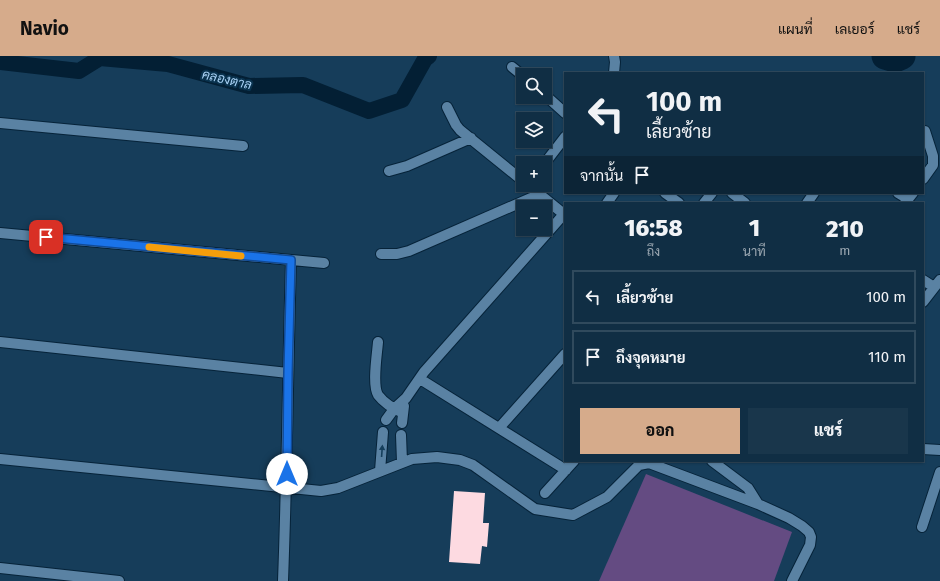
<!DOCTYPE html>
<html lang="th">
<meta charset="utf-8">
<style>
body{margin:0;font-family:"Fira Sans",Sarabun,sans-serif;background:#19364b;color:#f1f3f6;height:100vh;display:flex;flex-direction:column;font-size:15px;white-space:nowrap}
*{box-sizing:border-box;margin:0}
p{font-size:13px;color:#9ca8b2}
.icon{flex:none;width:22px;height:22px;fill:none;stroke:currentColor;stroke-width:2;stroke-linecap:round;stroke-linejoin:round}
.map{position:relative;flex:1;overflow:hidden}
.drawer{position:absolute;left:564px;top:146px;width:360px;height:260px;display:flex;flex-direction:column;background:#102e44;border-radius:0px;box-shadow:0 1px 3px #0004,0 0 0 1px #304a5d}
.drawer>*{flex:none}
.top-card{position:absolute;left:564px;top:16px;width:360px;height:122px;border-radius:0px;box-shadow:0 1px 3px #0004,0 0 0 1px #304a5d;background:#102e44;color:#f1f3f6;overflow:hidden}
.fabs{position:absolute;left:516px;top:12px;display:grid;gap:8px}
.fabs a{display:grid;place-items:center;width:36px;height:36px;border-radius:0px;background:#102e44;box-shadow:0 1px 3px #0004,0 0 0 1px #304a5d;font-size:20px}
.pin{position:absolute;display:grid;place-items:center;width:34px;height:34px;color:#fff;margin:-17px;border-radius:8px;box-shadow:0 2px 6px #0006}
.me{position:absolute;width:44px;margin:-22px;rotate:0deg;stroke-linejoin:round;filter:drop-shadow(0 0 3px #0008)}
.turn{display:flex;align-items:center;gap:14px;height:84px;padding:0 16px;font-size:18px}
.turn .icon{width:52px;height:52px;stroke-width:2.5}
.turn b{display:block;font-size:28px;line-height:34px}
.then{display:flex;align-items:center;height:38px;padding:0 16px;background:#0003;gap:8px;font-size:15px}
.eta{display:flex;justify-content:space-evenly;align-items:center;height:68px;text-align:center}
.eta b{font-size:24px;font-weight:800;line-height:28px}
.primary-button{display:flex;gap:8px;margin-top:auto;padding:8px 16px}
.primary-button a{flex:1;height:46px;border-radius:0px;background:#d6ab8b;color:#111;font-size:16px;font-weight:800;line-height:46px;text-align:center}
.primary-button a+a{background:#19364b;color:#f1f3f6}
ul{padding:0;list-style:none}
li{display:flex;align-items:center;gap:12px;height:54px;margin:0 8px 6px;padding:0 8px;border:2px solid #304a5d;border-radius:0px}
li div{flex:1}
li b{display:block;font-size:15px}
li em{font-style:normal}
header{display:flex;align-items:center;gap:24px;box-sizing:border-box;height:56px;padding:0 20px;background:#d6ab8b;color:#111}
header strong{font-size:19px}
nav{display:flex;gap:22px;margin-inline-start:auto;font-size:14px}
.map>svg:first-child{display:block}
.green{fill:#644b82}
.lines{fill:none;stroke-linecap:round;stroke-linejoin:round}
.canal{stroke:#031f34;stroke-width:16}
.river{stroke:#031f34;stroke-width:27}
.building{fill:#fddae1}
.street-casing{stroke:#062339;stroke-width:12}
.street{stroke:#5a82a3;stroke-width:10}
.oneway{fill:#163f5c}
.route-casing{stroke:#114b97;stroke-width:10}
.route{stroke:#1a73e8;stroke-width:7}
.slow{stroke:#f59e0b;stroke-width:7}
.labels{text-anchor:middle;stroke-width:4;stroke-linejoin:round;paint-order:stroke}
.water-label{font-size:13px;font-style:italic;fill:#a8d1f4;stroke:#0a334f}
</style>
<header>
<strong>Navio</strong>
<nav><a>แผนที่</a><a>เลเยอร์</a><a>แชร์</a></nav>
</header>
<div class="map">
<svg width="940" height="525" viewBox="0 0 940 525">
<rect width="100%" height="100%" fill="#163d5a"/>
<path class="green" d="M646 418 792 476 774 525H599Z"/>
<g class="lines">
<path class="canal" d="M0 6 79 15 100 2 168 8 249 30 303 29 369 55 402 44 425 3 429 0"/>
<path class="river" d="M885 0 895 3 902 0"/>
</g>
<path class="building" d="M454 435 485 437 483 467H489L487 491 482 490 480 508 449 506Z"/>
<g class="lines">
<g class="street-casing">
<path id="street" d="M512 11 523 20
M614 17 615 6 614 0
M545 39 565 57
M447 51 456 69 460 74 523 125
M0 67 243 90
M545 107 565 81
M389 115 407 110 471 82
M923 123 933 109V100L925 75
M528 129 565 159
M665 137 679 147
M732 137 745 147
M898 137 908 143
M607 147 614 137
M704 147 712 137
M807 147 814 137
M905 147 913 137
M0 177 324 207
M381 198H397L409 195 540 138
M923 224 934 231
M923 246 940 224
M0 286 288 317
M378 286C377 299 372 329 378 339 384 347 394 353 403 357
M420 323 566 414
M386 364 394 353 406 342 424 316 564 158
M402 367 404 350
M499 372 565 298
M401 379 402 406
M923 393 940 394
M0 403 321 435 338 432 412 403 437 401 460 404 473 409 535 453 573 459 607 441 639 409 649 407 758 448
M712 405 748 432 758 448 789 462 802 470 809 476 811 481 810 489 792 525
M380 415 383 376
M545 437 574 405
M922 471 940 416
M0 512 119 525
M283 525C287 418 288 311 291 204"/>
</g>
<use href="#street" class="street"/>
</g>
<defs><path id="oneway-solid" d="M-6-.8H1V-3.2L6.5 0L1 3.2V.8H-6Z"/></defs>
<use class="oneway" href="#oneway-solid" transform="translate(382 395) rotate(-86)"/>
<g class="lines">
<g class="route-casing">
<path id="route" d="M46 181 291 204 288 317 287 418"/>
</g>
<use href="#route" class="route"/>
<path class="slow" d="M149 191 241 200"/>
</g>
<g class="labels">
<g class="water-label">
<text transform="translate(227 23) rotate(13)" y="5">คลองตาล</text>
</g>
</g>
</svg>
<div class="fabs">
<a><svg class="icon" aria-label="search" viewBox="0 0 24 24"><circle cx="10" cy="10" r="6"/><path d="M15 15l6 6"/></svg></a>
<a><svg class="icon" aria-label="layers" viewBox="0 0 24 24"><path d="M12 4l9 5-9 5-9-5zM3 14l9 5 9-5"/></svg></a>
<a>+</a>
<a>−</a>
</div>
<div class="pin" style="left:46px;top:181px;background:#d93025"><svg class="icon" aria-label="arrive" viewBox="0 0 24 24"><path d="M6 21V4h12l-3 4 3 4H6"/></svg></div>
<svg class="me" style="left:287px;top:418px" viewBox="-20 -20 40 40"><circle r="19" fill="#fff"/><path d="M0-13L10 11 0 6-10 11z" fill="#1a73e8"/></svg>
<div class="top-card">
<div class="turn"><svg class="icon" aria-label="left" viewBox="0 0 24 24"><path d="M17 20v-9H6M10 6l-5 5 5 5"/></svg><div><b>100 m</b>เลี้ยวซ้าย</div></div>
<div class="then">จากนั้น<svg class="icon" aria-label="arrive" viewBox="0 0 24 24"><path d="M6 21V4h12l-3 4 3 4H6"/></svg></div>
</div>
<section class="drawer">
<div class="eta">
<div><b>16:58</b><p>ถึง</p></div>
<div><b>1</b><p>นาที</p></div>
<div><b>210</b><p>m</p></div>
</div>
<ul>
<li><svg class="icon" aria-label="left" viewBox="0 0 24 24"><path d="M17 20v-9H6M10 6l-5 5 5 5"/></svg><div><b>เลี้ยวซ้าย</b></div><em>100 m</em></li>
<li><svg class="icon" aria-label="arrive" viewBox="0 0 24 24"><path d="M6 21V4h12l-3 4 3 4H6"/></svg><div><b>ถึงจุดหมาย</b></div><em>110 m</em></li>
</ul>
<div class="primary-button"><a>ออก</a><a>แชร์</a></div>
</section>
</div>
